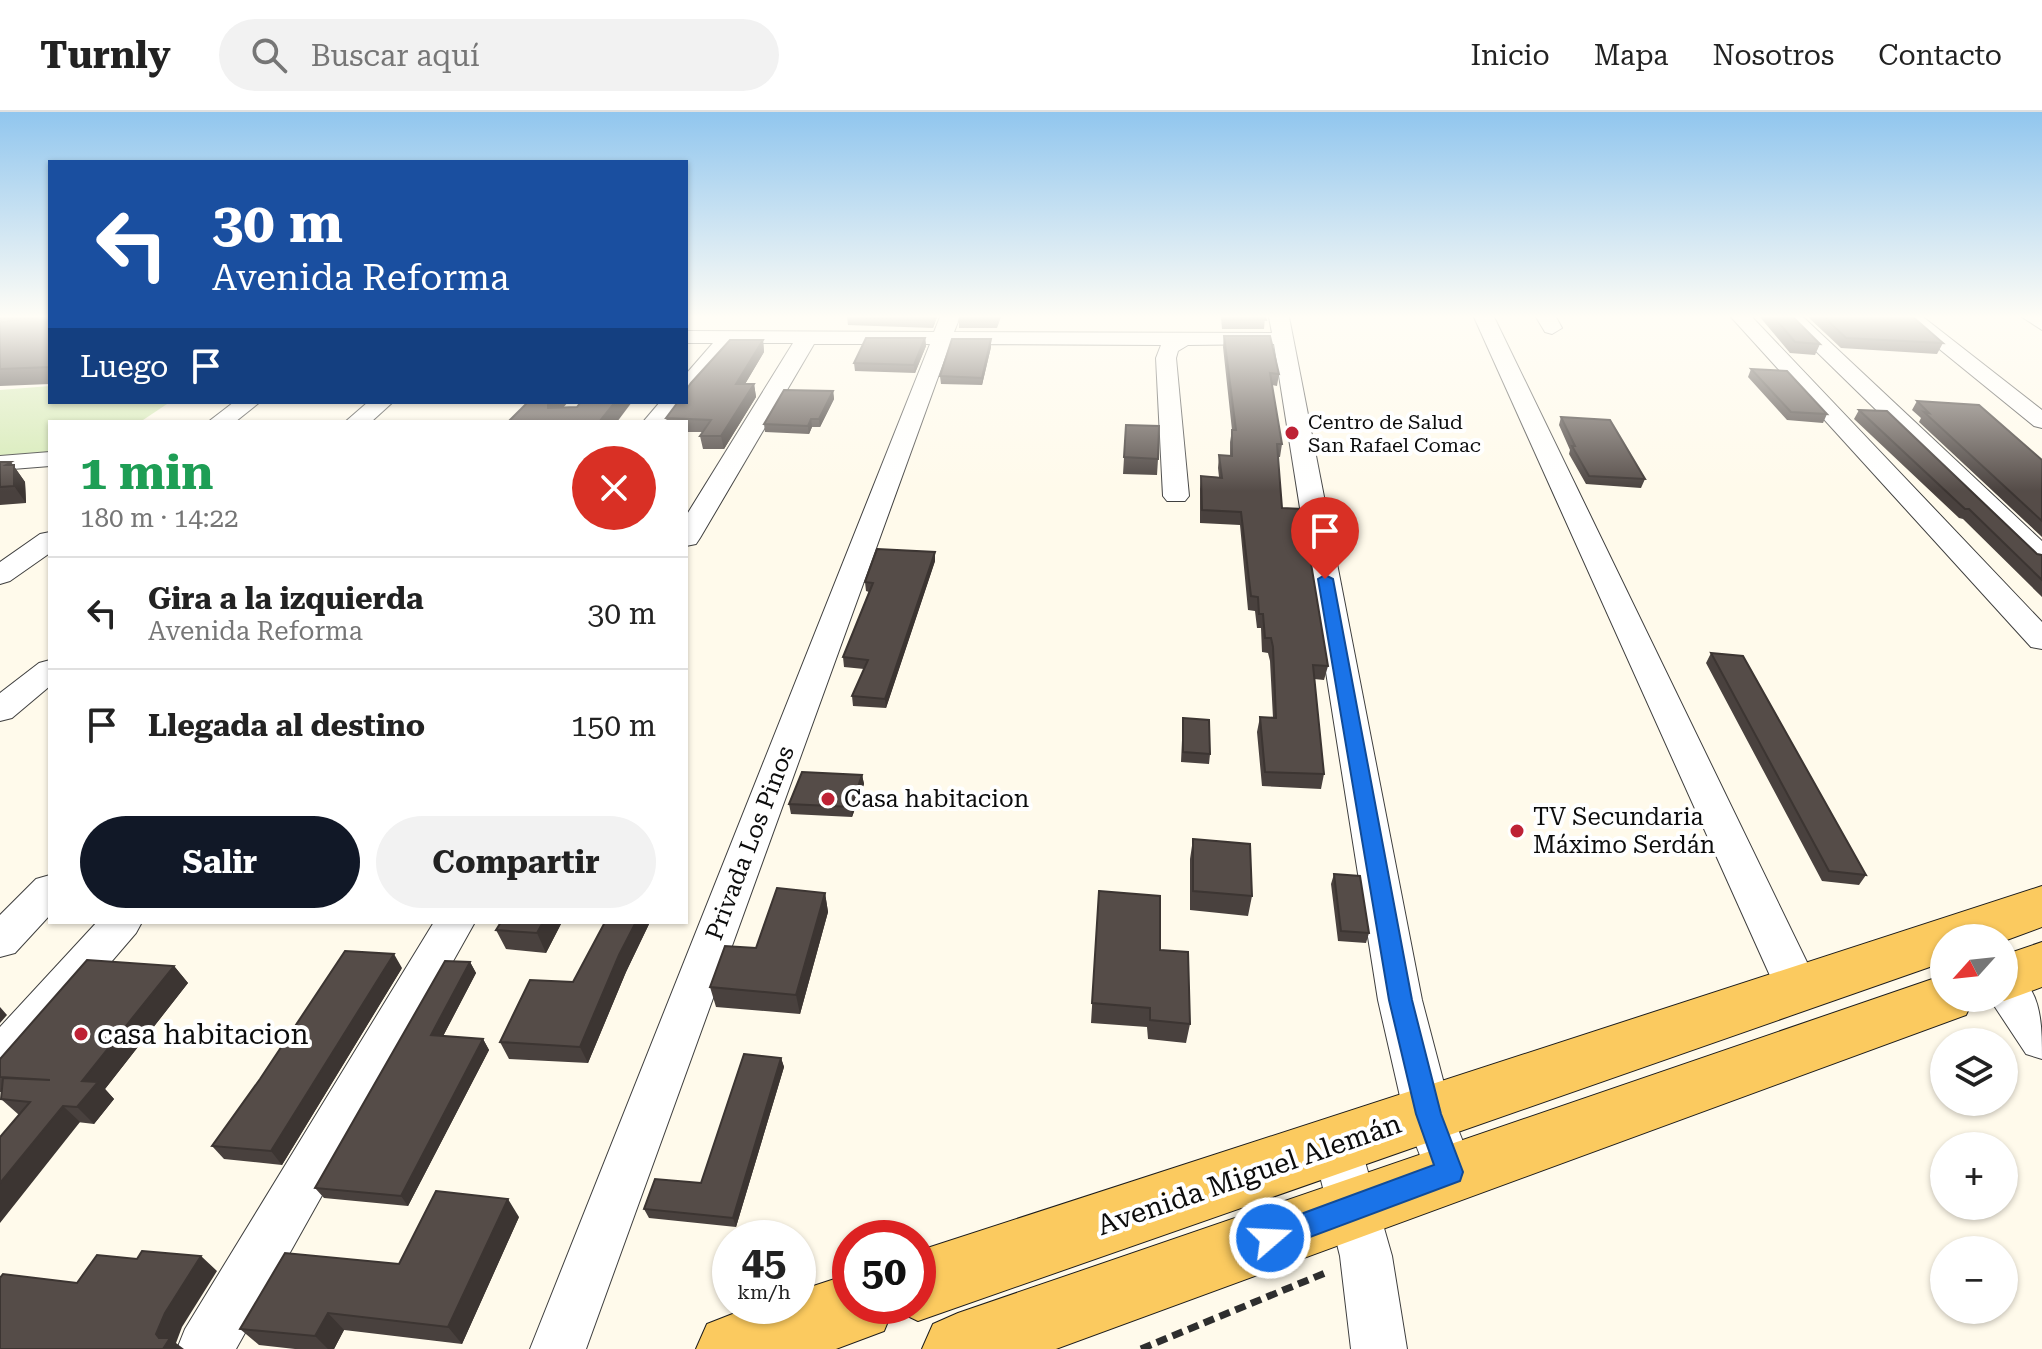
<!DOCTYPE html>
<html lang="es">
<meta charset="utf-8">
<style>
body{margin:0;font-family:"Roboto Serif",serif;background:#f2f2f2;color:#222;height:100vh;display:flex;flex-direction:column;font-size:30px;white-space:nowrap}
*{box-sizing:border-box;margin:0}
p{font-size:26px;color:#767676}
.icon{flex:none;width:44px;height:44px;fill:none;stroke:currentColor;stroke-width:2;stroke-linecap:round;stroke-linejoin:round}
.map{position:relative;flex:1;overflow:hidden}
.sheet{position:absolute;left:48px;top:308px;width:640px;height:504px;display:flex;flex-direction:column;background:#fff;border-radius:0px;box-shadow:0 2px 6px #0004}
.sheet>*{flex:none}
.hud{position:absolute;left:48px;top:48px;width:640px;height:244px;border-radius:0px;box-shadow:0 2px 6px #0004;background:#1a4fa0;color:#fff;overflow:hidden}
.needle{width:52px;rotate:243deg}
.buttons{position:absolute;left:1930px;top:812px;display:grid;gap:16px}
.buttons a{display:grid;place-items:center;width:88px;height:88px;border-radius:50%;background:#fff;box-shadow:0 2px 6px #0004;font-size:40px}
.speed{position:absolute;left:712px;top:1108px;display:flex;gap:16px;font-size:40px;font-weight:700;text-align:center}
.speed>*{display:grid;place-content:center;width:104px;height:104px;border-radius:50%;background:#fff;box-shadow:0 2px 6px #0004;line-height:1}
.speed small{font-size:20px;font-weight:400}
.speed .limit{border:12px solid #d22;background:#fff;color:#111}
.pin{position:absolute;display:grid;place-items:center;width:68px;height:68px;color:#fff;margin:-82px -34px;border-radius:50% 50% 50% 0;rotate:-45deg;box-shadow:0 0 8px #0007}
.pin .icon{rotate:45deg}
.me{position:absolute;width:88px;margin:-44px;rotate:71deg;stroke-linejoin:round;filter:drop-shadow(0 0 6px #0008)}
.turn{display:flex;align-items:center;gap:28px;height:168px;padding:0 32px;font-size:36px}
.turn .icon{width:104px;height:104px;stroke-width:2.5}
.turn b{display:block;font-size:56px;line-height:68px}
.then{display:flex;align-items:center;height:76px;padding:0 32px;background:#0003;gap:16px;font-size:30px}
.round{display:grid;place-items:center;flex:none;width:84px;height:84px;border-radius:42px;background:#f2f2f2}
.headline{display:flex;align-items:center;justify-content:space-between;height:136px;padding:0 32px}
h1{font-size:48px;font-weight:700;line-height:60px;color:#1e9e55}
.cta{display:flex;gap:16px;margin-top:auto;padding:16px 32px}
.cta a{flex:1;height:92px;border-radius:48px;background:#111827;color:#fff;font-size:32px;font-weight:700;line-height:92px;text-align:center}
.cta a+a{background:#f2f2f2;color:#222}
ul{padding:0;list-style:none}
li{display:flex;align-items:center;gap:24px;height:112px;padding:0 32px;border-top:2px solid #e0e0e0}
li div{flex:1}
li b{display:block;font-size:30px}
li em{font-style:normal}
header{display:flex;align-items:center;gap:48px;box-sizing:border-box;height:112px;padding:0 40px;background:#fff;border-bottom:2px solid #e0e0e0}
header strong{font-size:38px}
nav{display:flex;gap:44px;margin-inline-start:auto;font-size:28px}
.search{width:560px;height:72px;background:#f2f2f2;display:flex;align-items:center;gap:20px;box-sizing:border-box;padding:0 28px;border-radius:44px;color:#767676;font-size:30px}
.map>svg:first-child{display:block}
.green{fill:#d4e9b4}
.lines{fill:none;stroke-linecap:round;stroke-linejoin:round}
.minor-casing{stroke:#3f3f3f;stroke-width:2}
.major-casing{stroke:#1d1d1d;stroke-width:2}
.path{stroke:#2e2e2e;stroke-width:7;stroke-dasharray:11 6;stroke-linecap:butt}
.minor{fill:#fff;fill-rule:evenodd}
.major{fill:#fbca5f;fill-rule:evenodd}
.wall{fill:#49413e}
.shaded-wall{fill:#3c3532}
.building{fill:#554c48;stroke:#3c3532;stroke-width:2}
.route{fill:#1a73e8;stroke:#114b97;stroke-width:2}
.poi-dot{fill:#be2235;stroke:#fff;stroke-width:3}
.labels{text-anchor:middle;stroke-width:8;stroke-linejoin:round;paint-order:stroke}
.far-poi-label{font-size:20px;fill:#0c0c0c;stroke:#fff;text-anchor:start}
.poi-label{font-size:24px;fill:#0c0c0c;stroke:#fff;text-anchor:start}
.street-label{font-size:24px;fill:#0c0c0c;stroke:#fff}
.near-poi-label{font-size:28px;fill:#0c0c0c;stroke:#fff;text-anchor:start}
.near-street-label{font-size:28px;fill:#0c0c0c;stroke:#fff}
</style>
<header>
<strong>Turnly</strong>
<div class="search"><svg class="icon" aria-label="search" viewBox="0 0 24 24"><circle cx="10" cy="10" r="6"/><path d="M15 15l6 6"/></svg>Buscar aquí</div>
<nav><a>Inicio</a><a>Mapa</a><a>Nosotros</a><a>Contacto</a></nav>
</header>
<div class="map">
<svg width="2042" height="1237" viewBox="0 0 2042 1237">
<rect width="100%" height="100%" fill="#fffaeb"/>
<path class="green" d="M50 274V290H170L140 310H50V340L0 345V278Z"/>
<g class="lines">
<g class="minor-casing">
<path id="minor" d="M940 205H960L954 220 1272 221 1269 205H1289L1422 888 1452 1002 1475 1060 1467 1077 1450 1084 1433 1077 1404 1002 1378 888 1274 232 1188 233 1178 239 1176 246 1189 384 1185 389H1167L1163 384 1156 246 1161 233 950 232 586 1237H530L930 232H814L700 426 696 432 686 434V404L793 231H735L694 280 686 282V262L713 231H686V219L934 220Z
M1474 205H1494L1820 877 1813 890 1798 895 1783 890 1776 877Z
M1536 205H1556L1562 216 1552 222 1545 220Z
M1731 205H1752L2042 510V537L2031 535Z
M1781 205H1803L2042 429V452L2032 450Z
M1900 205H1923L2042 298V316L2034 314Z
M2022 205H2042V218Z
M234 290H260L235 310H208Z
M368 290H393L371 310H345Z
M660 290H683L667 310H643Z
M50 340V354L0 358V344Z
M50 420V441L10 469 0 472V450L40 422Z
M50 548V574L12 606 0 609V581L39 551Z
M50 763V803L15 841 0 845V803L36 767Z
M97 810H142L136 821 16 961 0 967V915Z
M434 810H475L236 1237H177L185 1217Z
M2004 855C2042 870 2042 910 2042 947L2026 942 1989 886H2004Z
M1336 1009 1353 1016 1360 1032 1392 1144 1407 1237H1351L1340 1144 1312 1032 1319 1016Z"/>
</g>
<g class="major-casing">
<path id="major" d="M2042 774V815L2004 829V826H1944V850L918 1209 893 1197 884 1219 836 1237H696L707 1212 753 1194H798V1179L850 1162V1194H918V1139Z
M2042 830V875L2004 889 1996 886H2004V843Z
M1944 863V886H1974L1966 903 1056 1237H922L933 1212 958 1201Z"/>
</g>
<path class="path" d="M1141 1237 1325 1161"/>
<use href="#minor" class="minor"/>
<use href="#major" class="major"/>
</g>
<path class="wall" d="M0 205H50V272L0 274V210L43 206Z
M847 205H937L933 216 848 213Z
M1001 205 997 216H959V209Z
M1221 205H1265L1264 217H1222Z
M1760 205H1793L1820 232 1815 243 1790 241Z
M1808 205H1913L1943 231 1937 242 1841 236Z
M1224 224 1279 262 1277 274 1272 273 1282 332 1280 345H1278L1282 396 1328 554 1324 568 1314 567 1324 662 1321 677 1262 674 1257 620 1260 605 1273 606 1270 549 1268 541 1262 540 1261 516H1257L1255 499 1248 498 1240 413 1200 411V377L1201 364 1219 365 1218 356 1219 343 1230 344V330L1232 318 1223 235Z
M925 226 926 234 915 261 855 259 854 251Z
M991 227V235L982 273 941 272 940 264Z
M763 228 764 240 745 272H754L756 285 724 337H703L700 324 702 320H686V310H667L666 306Z
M1751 257 1827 302 1823 311 1787 308 1748 265Z
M833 279 834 287 820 315H812L809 322 765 320 764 312Z
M1917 289 2025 334 2042 348V425L1919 310 1921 306 1912 298Z
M1859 298 2037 442 2042 443V485L1963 407 1959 406 1854 307Z
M1561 305 1645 367 1641 376 1586 372 1569 342 1570 338 1559 313Z
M1126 313 1158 347 1157 363 1123 362Z
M0 350 13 353 25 370 26 391 0 393Z
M935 440V449L886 596 853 594 852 584 864 557 844 555 843 545 869 480 866 479 865 470Z
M1711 541 1866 763 1859 773 1822 769 1706 551Z
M1183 606 1210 642 1209 652 1181 650Z
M862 663 864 672 852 705 791 702 789 692Z
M1193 727 1252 784 1248 804 1190 798V747Z
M1334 762 1369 821 1366 831 1338 829 1331 772Z
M1099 779 1160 838 1190 912 1186 931 1148 927 1147 915 1091 911Z
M825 781 828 800 800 902 716 895 710 875 756 836Z
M501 810H562L546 841 506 837 496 818Z
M605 810H650L626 860 588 951 509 947 500 930 573 870Z
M470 850 476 861 443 924 483 927 489 938 408 1094 324 1086 315 1076Z
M174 854 188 871 105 977 114 987 94 1012 19 1003 1 987 2 980H0V947Z
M402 856 282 1053 224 1047 212 1034Z
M781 946 784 955 736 1115 649 1106 644 1097 701 1071Z
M519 1105 462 1232 344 1218 334 1237H295L259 1233 240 1217Z"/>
<path class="shaded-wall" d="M0 205H45L0 209Z
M934 205H937L933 216 932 209Z
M925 226 926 234 915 261 914 253Z
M991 227V235L982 273V266Z
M763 228 764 240 738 284 736 272Z
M754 272 756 285 724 337 721 324Z
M833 279 834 287 820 315 819 307Z
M549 290H568L553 308 548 296V292Z
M615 290H632L617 310H599Z
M811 307 812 315 809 322 808 314Z
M11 350 25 370 26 391 14 374 6 353Z
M935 440V449L886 596 885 587Z
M862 663 864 672 852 705 851 695Z
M825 781 828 800 800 902 796 883Z
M543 810H562L546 841 537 821Z
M636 810H650L626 860 588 951 580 935 619 843Z
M394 842 402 856 282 1053 271 1039Z
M470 850 476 861 438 934 431 923Z
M174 854 188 871 105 977 114 987 94 1012 77 995 82 969Z
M0 895 7 903 0 911Z
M483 927 489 938 408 1094 401 1084Z
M781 946 784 955 736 1115 733 1106Z
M63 994 80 1010 0 1111V1071Z
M508 1087 519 1105 462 1232 448 1215Z
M201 1144 217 1159 182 1215 176 1231 184 1237H163L156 1222 165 1201Z
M328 1201 344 1218 334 1237H328L315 1224Z"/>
<path class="building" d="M43 205H50V255L0 257V210Z
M847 205H934L932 209Z
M960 205H998L997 209H959Z
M1223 205H1265L1266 208H1223Z
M1774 205H1793L1820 232 1795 230Z
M1824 205H1913L1943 231 1846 226Z
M1224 224H1270L1279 262 1270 261 1282 332H1277L1282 396 1302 397 1328 554 1313 553 1324 662 1265 660 1260 605 1276 606 1273 535 1271 526H1265L1263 502H1259L1258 485 1251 484 1241 400 1202 398 1201 364 1222 366 1219 343 1232 344V318H1236Z
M866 226H925L914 253 854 251Z
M952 227H991L982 266 940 264Z
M730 228H763L736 272H754L721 324H700L711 308 666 306 678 290H686V278L691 271Z
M1751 257 1787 259 1827 302 1791 300Z
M784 278 833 279 819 307H811L808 314 764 312Z
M1917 289 1979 293 2042 348V409L1924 300 1929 301Z
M528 290H549L548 292V296L577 295 581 290H615L599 310H508Z
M1859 298 1887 299 2037 442 2042 443V468L1969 397H1965Z
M1561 305 1610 308 1645 367 1589 364 1572 334H1575Z
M1126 313 1159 314 1158 347 1124 345Z
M0 350H11L6 353H14V374L0 375Z
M877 437 935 440 885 587 852 584 868 548 843 545 873 471 865 470Z
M1711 541 1743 544 1866 763 1829 759Z
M1183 606 1209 608 1210 642 1183 640Z
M802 660 862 663 851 695 789 692Z
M1193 727 1250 732 1252 784 1193 779Z
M1334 762 1360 764 1369 821 1341 819Z
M777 776 825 781 796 883 710 875 725 834 756 836Z
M1099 779 1160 784V838L1188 840 1190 912 1150 908V896L1092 891Z
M501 810H543L537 821 496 818Z
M605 810H636L619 843 580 935 500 930 530 868 573 870Z
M345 839 394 842 271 1039 212 1034 260 967Z
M87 848 174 854 82 969 98 970 77 995 63 994 0 1071V1025L30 990 1 987 3 966 50 968 0 965V947Z
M445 849 470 850 431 923 483 927 401 1084 315 1076Z
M744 942 781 946 733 1106 644 1097 655 1067 701 1071Z
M436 1079 508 1087 448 1215 328 1201 315 1224 240 1217 285 1141 399 1152Z
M142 1139 201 1144 165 1201 156 1222 159 1226H170L163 1237H0V1166L3 1162 77 1171 97 1143 137 1147Z"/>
<linearGradient id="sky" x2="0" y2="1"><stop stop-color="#91c6ee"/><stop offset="0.54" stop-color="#fffdf6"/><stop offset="1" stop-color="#fffdf6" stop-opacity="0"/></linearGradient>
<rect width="2042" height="379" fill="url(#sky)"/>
<path class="route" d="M1325 463 1333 467 1412 888 1441 1002 1463 1060 1460 1069 1270 1140 1260 1136 1256 1126 1260 1117 1434 1053 1416 1002 1389 888 1318 467Z"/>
<g class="poi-dot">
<circle cx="1292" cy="321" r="8"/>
<circle cx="828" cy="687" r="8"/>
<circle cx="1517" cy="719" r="8"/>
<circle cx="81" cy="922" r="8"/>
</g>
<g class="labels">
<g class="far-poi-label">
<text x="1308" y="317">Centro de Salud<tspan x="1308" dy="23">San Rafael Comac</tspan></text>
</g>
<g class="poi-label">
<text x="844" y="695">Casa habitacion</text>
<text x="1533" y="713">TV Secundaria<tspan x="1533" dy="28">Máximo Serdán</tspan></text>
</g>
<g class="street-label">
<text transform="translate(750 731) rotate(-69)" y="8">Privada Los Pinos</text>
</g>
<g class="near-poi-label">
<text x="97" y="932">casa habitacion</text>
</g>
<g class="near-street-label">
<text transform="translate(1249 1062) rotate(-19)" y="10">Avenida Miguel Alemán</text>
</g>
</g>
</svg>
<div class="buttons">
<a><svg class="needle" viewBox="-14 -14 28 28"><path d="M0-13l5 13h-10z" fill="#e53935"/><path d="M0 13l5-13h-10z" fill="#767676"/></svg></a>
<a><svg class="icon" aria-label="layers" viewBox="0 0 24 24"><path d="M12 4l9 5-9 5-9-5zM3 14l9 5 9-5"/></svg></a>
<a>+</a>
<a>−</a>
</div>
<div class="speed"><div>45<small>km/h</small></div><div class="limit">50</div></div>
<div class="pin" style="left:1325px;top:467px;background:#d93025"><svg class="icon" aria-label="arrive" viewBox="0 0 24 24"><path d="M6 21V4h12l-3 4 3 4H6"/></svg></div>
<svg class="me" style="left:1270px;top:1126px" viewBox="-20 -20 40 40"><circle r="17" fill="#1a73e8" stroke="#fff" stroke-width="3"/><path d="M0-11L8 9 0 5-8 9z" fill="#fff"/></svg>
<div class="hud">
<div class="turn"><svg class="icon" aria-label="left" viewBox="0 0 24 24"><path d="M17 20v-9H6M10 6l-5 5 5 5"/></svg><div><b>30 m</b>Avenida Reforma</div></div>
<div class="then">Luego<svg class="icon" aria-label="arrive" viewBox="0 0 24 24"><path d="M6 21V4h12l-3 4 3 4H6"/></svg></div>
</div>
<section class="sheet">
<div class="headline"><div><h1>1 min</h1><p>180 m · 14:22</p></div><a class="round" style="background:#d93025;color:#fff"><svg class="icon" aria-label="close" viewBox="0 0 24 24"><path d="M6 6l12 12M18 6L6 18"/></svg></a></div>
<ul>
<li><svg class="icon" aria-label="left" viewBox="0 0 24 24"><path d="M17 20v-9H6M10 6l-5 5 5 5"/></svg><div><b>Gira a la izquierda</b><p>Avenida Reforma</p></div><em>30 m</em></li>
<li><svg class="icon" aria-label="arrive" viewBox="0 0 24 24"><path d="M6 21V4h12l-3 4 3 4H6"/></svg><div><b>Llegada al destino</b></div><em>150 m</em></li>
</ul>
<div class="cta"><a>Salir</a><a>Compartir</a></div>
</section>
</div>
